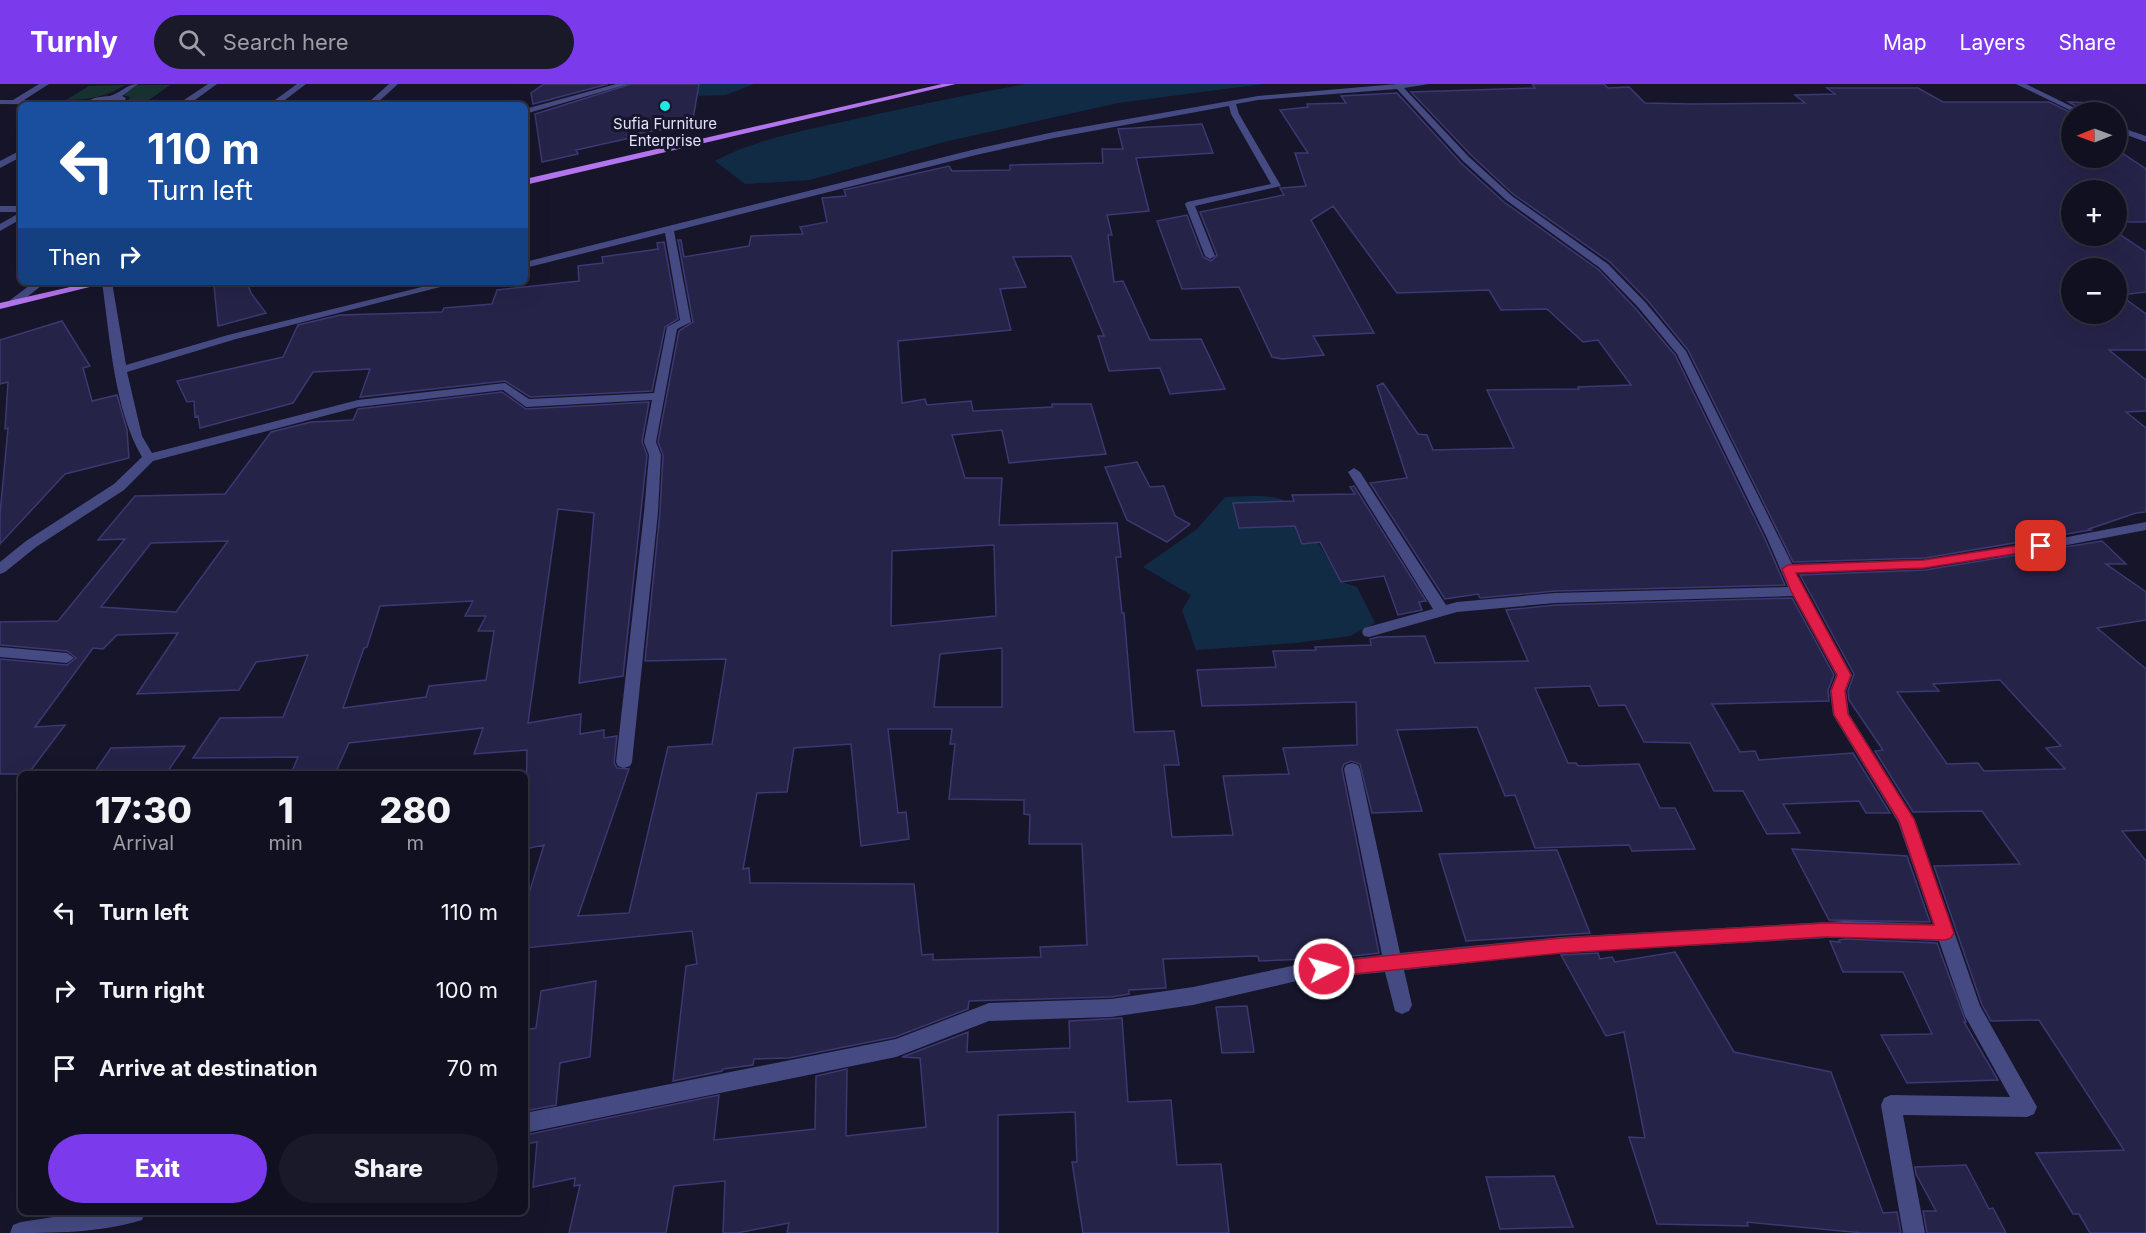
<!DOCTYPE html>
<meta charset="utf-8">
<style>
body{margin:0;font-family:Inter,sans-serif;background:#191929;color:#f1f3f6;height:100vh;display:flex;flex-direction:column;font-size:22px;white-space:nowrap}
*{box-sizing:border-box;margin:0}
p{font-size:20px;color:#9c9da5}
.icon{flex:none;width:33px;height:33px;fill:none;stroke:currentColor;stroke-width:2;stroke-linecap:round;stroke-linejoin:round}
.map{position:relative;flex:1;overflow:hidden}
.panel{position:absolute;left:18px;top:687px;width:510px;height:444px;display:flex;flex-direction:column;background:#101020;border-radius:9px;box-shadow:0 6px 24px #0002,0 0 0 2px #30303e}
.panel>*{flex:none}
.banner{position:absolute;left:18px;top:18px;width:510px;height:183px;border-radius:9px;box-shadow:0 6px 24px #0002,0 0 0 2px #30303e;background:#1a4fa0;color:#fff;overflow:hidden}
.needle{width:39px;rotate:269deg}
.controls{position:absolute;left:2061px;top:18px;display:grid;gap:12px}
.controls a{display:grid;place-items:center;width:66px;height:66px;border-radius:50%;background:#101020;box-shadow:0 6px 24px #0002,0 0 0 2px #30303e;font-size:30px}
.pin{position:absolute;display:grid;place-items:center;width:51px;height:51px;color:#fff;margin:-26px;border-radius:12px;box-shadow:0 3px 9px #0006}
.me{position:absolute;width:66px;margin:-33px;rotate:84deg;stroke-linejoin:round;filter:drop-shadow(0 0 4px #0008)}
.turn{display:flex;align-items:center;gap:21px;height:126px;padding:0 30px;font-size:27px}
.turn .icon{width:78px;height:78px;stroke-width:2.5}
.turn b{display:block;font-size:42px;line-height:51px}
.then{display:flex;align-items:center;height:57px;padding:0 30px;background:#0003;gap:12px;font-size:22px}
.eta{display:flex;justify-content:space-evenly;align-items:center;height:102px;text-align:center}
.eta b{font-size:36px;font-weight:800;line-height:42px}
.button{display:flex;gap:12px;margin-top:auto;padding:12px 30px}
.button a{flex:1;height:69px;border-radius:36px;background:#7c3aed;color:#fff;font-size:24px;font-weight:800;line-height:69px;text-align:center}
.button a+a{background:#191929;color:#f1f3f6}
ul{padding:0;list-style:none}
li{display:flex;align-items:center;gap:18px;height:78px;padding:0 30px}
li div{flex:1}
li b{display:block;font-size:22px}
li em{font-style:normal}
header{display:flex;align-items:center;gap:36px;box-sizing:border-box;height:84px;padding:0 30px;background:#7c3aed;color:#fff}
header strong{font-size:28px}
nav{display:flex;gap:33px;margin-inline-start:auto;font-size:21px}
.search{width:420px;height:54px;background:#191929;display:flex;align-items:center;gap:15px;box-sizing:border-box;padding:0 21px;border-radius:33px;color:#9c9da5;font-size:22px}
.map>svg:first-child{display:block}
.green{fill:#18332f}
.water{fill:#122b45}
.building{fill:#262349;stroke:#3c3872;stroke-width:1.5;fill-rule:evenodd}
.lines{fill:none;stroke-linecap:round;stroke-linejoin:round}
.minor{fill:#454a83;fill-rule:evenodd}
.major{fill:#b375ee;fill-rule:evenodd}
.route{fill:#e11d48;stroke:#92132f;stroke-width:1.5}
.poi-dot{fill:#24e5e1;stroke:#16152a;stroke-width:2}
.labels{text-anchor:middle;stroke-width:6;stroke-linejoin:round;paint-order:stroke}
.far-poi-label{font-size:15px;fill:#e1e1fb;stroke:#16152a}
</style>
<header>
<strong>Turnly</strong>
<div class="search"><svg class="icon" aria-label="search" viewBox="0 0 24 24"><circle cx="10" cy="10" r="6"/><path d="M15 15l6 6"/></svg>Search here</div>
<nav><a>Map</a><a>Layers</a><a>Share</a></nav>
</header>
<div class="map">
<svg width="2146" height="1149" viewBox="0 0 2146 1149">
<rect width="100%" height="100%" fill="#16152a"/>
<path class="green" d="M125 1C107 13 88 16 66 16L89 2Z
M137 1H170L149 16H128L130 13 122 11Z"/>
<path class="water" d="M683 0H754L726 11 699 12Z
M1026 0H1263L1118 19 944 58 810 96 745 100 715 77C754 56 798 48 842 38 903 24 964 11 1026 0Z
M1225 413C1244 413 1268 409 1286 417 1299 423 1333 483 1341 498L1357 503 1375 539 1350 552 1295 559 1196 566 1182 526 1191 511 1143 483 1197 445Z"/>
<path class="building" d="M544 0H608L533 20 531 9Z
M631 0H699L692 41 627 51 630 54 576 66 578 70 542 78 535 30Z
M1532 0H1604L1608 4 1629 3 1645 19 1691 20 1805 19 1795 11 1835 10 1827 4H1918L1943 18H2049L2072 29V74H2116V65L2146 85V138H2116V106H2072V152H2116V148L2146 168V208L2120 211 2146 230V266H2109L2146 296V327L2126 328 2146 344V428L2136 429 2089 445 2091 446 1925 474 1793 478 1688 266 1648 217 1610 178 1513 110 1471 71 1411 8 1535 4ZM2072 184H2116V230H2072Z
M1397 9 1461 79 1504 118 1599 186 1636 225 1675 271 1765 455 1785 501 1555 507 1480 514 1478 510 1445 515 1370 399 1407 394 1377 302 1383 299 1418 350 1427 351 1433 366 1514 364 1487 306 1579 305 1578 303 1631 301 1598 256 1583 258 1547 225 1501 226 1489 206 1397 209 1333 122 1311 136 1374 249 1313 252 1324 271 1282 275 1272 273 1239 203 1182 205 1157 137 1187 131 1203 173 1211 177 1217 171 1200 128 1284 111 1280 104H1282L1306 102 1295 69H1308L1280 26 1308 23 1307 20 1346 19 1341 12Z
M2069 18 2093 19 2115 28H2085Z
M1202 40 1213 69 1136 74 1149 127 1107 131 1112 151H1108L1114 198 1123 197 1150 256 1201 255 1225 305 1170 310 1160 284 1109 287 1098 252H1104L1071 172 1013 173 1026 203 1000 205 1011 246 898 257 902 319 925 315 927 321 971 317 973 327 1052 323V320H1091L1106 370 1009 379 1002 346 952 351 965 394H1002L999 441 1117 439 1121 473H1116L1122 529H1124L1134 648 1174 647 1179 681H1164L1172 753 1233 751 1223 692 1289 690 1283 664 1357 661 1356 618 1202 622 1197 586 1276 583 1273 567 1316 566 1315 563 1371 561 1370 555 1378 553 1425 552 1435 579 1528 577 1506 526 1555 521 1792 514 1834 591 1828 606 1829 617 1712 620 1740 668 1755 667 1759 676 1853 669 1890 729H1866L1859 717 1783 720 1800 749 1767 750 1743 707H1714L1690 659 1644 658 1625 621 1599 622 1590 602 1535 604 1568 679H1576L1578 682 1639 680 1660 724H1675L1695 765 1632 767 1629 761 1535 764 1515 711 1505 712 1477 643 1397 646 1422 727 1372 729 1360 680 1351 677 1344 680 1342 685 1379 869 1335 874 1259 877 1258 872 1163 875 1166 904 1129 906V910L1111 913 969 917 968 925 895 953 789 974 754 975 753 981 723 985 722 987 673 997 686 882 697 880 692 847 525 864V822L544 761 525 765 527 666 474 670 483 644 349 659 335 690H291L298 673 193 674 220 634 283 633 308 571 256 578 239 606 137 610 178 549 117 551 103 565 93 564 35 643 65 641 28 690H0V575L67 581 76 574 67 567 0 561V538L58 537 125 455 98 456 135 412 225 410 271 348 311 338 353 336 358 325 502 308 526 325 649 318 642 358 647 371 623 592 579 599 594 429 558 425 528 639 581 630 580 650 604 646V654L617 652 614 679 617 684 629 685 578 832 629 829 668 663 712 660 726 575 645 577 660 428 663 371 658 358 679 247 693 238 678 156H681L684 173 749 162 751 152 803 150 800 143 827 138 822 114 846 112 844 106 949 82 952 87 1010 86V81L1103 79 1102 65H1123L1118 45ZM228 457 176 528 101 523 151 459ZM994 461 996 532 891 542 892 467ZM473 517 465 532H486L478 547H494L486 596 429 602 426 613 343 624 364 564 367 563 380 522ZM1002 564V623H934L940 570ZM888 645H952L950 660H955L949 715 1024 716V730L1030 731 1029 760H1082L1087 861 1040 863 1041 873 933 876V870L922 871 914 800 750 799 749 784 743 785 757 709 787 708 794 664 851 660 861 762 909 755 906 728 898 729Z
M664 158 678 235 665 243 652 307 530 313 505 297 360 313 370 285 313 288 293 319 200 344 198 332 195 333 194 317 187 318 177 297 283 273 298 241 340 231 442 228 444 224 492 220 497 206 579 197 578 182 603 179 602 173 658 165 657 159Z
M230 198H247L251 209 266 229 218 242 214 202Z
M62 237 90 282 83 284 92 317 117 311 127 346 129 374 65 390 0 460V430L8 344 5 345 8 298 0 300V256Z
M1137 378 1150 403 1164 402 1175 432 1190 440 1167 458 1127 436 1105 383Z
M1354 402 1426 517 1419 518 1422 526 1398 531 1384 492 1341 498 1320 458 1302 460 1295 442 1239 444 1233 419 1294 417 1292 411 1355 410 1350 403Z
M2102 457 2126 480H2106L2146 508V536L2097 544 2146 585V746L2122 747 2146 777V1149H2090L2079 1130H2073L2036 1069 2124 1066 2039 936 1991 937 1982 921 1934 782 2020 780 1982 727 1913 728 1875 667 1883 666 1849 616 1848 607 1854 590 1800 491 1925 486ZM2000 596 2061 662 2046 664 2065 685 1984 687 1978 679 1947 680 1897 608 1939 607 1933 600Z
M185 662 166 690H93L111 664Z
M1792 765 1907 772 1930 838 1829 836Z
M1557 766 1590 849 1466 857 1439 770Z
M1845 855 1937 859 1966 938H1964L1998 996 1907 999 1881 951 1932 950 1903 888H1843L1830 857 1840 858 1839 856Z
M1675 868 1734 968 1831 988 1883 1129 1897 1128 1901 1149H1863L1747 1138 1748 1142 1657 1140 1629 1053 1645 1054 1624 948 1606 952 1561 871 1598 869 1600 875 1612 873 1615 878Z
M596 897 590 973 560 979 556 1021 525 1027V946L536 944 541 907Z
M1247 922 1254 968 1222 969 1216 923Z
M1122 934 1128 1018 1171 1016 1177 1081 1221 1080 1229 1149H1083L1072 1078H1077L1075 1028 998 1031V1149H787L789 1139 737 1149H723L725 1097 674 1102 666 1149H569L580 1101 574 1102 575 1094 533 1103 537 1058 525 1060V1051L719 1011 714 1056 815 1045 816 992 847 985 846 1052 926 1043 920 974 902 973 968 948 967 968 1070 964 1069 937Z
M1966 1081 1989 1125 1993 1124 2006 1149H1927L1923 1127H1936L1916 1090 1915 1083Z
M1554 1092 1573 1143 1500 1145 1486 1093Z"/>
<g class="lines">
<path class="minor" d="M39 0H49L24 16H90C98 12 102 13 110 12 121 9 126 0 138 0L122 12 126 14 125 16H184L208 0H217L195 16H275L297 0H306L285 16 370 17 389 0H398L375 21H114L116 16H101L92 21 0 20V16H13Z
M616 0H629L525 30V25Z
M1397 0H1429L1404 4 1469 73 1512 112 1608 180 1646 219 1686 267 1792 480 1925 476 2041 458 2146 438V446L2041 466 1925 484 1796 489 1852 591 1846 607 1849 630 1915 736 1980 922 2037 1023 2034 1030 2027 1033 1903 1031 1925 1149H1903L1881 1021 1884 1014 1891 1011 2010 1013 1965 932 1939 857 1845 853 1562 869 1404 886 1412 921 1409 927 1402 930 1395 927 1385 888 1301 896 1193 921 1111 933 989 937 896 973 525 1049V1029L896 955 989 919 1111 915 1193 903 1301 880 1382 871 1344 685 1346 681 1352 679 1358 681 1360 685 1400 869 1562 853 1845 837 1933 840 1898 738 1833 631 1830 607 1836 591 1793 512 1555 519 1457 528 1369 553 1364 552 1362 548 1364 544 1433 525 1348 388 1354 384 1360 388 1446 521 1457 518 1555 509 1788 503 1767 454 1677 270 1638 223 1600 184 1506 116 1463 77 1397 5 1258 16 1236 20 1239 30 1281 102 1195 122 1215 172 1210 175 1205 172 1185 120 1187 118 1271 100 1231 30 1229 22 1054 54 976 71 674 147 691 238 677 245 656 358 661 371 658 428 632 678 630 682 624 684 618 682 616 678 644 428 649 371 644 358 652 316 526 323 503 306 358 323 153 377 124 406 36 463 5 488 0 490V478L26 457 114 400 142 373C114 325 110 254 102 198H112L126 281 228 251 442 198H460L236 255 127 288 142 352 152 369 358 316 505 299 529 315 654 309 667 243 680 236 665 149 525 184V178L976 65 1054 48 1258 12Z
M2016 0H2026L2083 28H2074Z
M2116 42 2146 52V58L2116 47Z
M21 66V73L0 84V77Z
M0 122H21V128H0Z
M21 128V135L0 147V140Z
M34 198H46L17 221H9V217Z
M0 563 67 569 74 574 67 579 0 573Z
M86 1128H145L142 1136C100 1149 54 1149 10 1149L13 1141 21 1138Z"/>
<path class="major" d="M942 0H956L525 101V95Z
M92 198H110L0 225V219Z"/>
</g>
<path class="route" d="M2041 458 2047 462 2045 465 1924 484 1796 489 1851 591 1845 607 1848 630 1914 735 1954 849 1951 854 1945 856 1825 853 1562 869 1324 893 1318 891 1315 885 1318 880 1324 878 1562 854 1825 839 1934 841 1899 737 1834 631 1831 607 1837 591 1791 507 1782 485 1788 481 1924 476Z"/>
<circle class="poi-dot" cx="665" cy="22" r="6"/>
<g class="labels">
<g class="far-poi-label">
<text x="665" y="45">Sufia Furniture<tspan x="665" dy="17">Enterprise</tspan></text>
</g>
</g>
</svg>
<div class="controls">
<a><svg class="needle" viewBox="-14 -14 28 28"><path d="M0-13l5 13h-10z" fill="#e53935"/><path d="M0 13l5-13h-10z" fill="#9c9da5"/></svg></a>
<a>+</a>
<a>−</a>
</div>
<div class="pin" style="left:2041px;top:462px;background:#d93025"><svg class="icon" aria-label="arrive" viewBox="0 0 24 24"><path d="M6 21V4h12l-3 4 3 4H6"/></svg></div>
<svg class="me" style="left:1324px;top:885px" viewBox="-20 -20 40 40"><circle r="17" fill="#e11d48" stroke="#fff" stroke-width="3"/><path d="M0-11L8 9 0 5-8 9z" fill="#fff"/></svg>
<div class="banner">
<div class="turn"><svg class="icon" aria-label="left" viewBox="0 0 24 24"><path d="M17 20v-9H6M10 6l-5 5 5 5"/></svg><div><b>110 m</b>Turn left</div></div>
<div class="then">Then<svg class="icon" aria-label="right" viewBox="0 0 24 24"><path d="M7 20v-9h11M14 6l5 5-5 5"/></svg></div>
</div>
<section class="panel">
<div class="eta">
<div><b>17:30</b><p>Arrival</p></div>
<div><b>1</b><p>min</p></div>
<div><b>280</b><p>m</p></div>
</div>
<ul>
<li><svg class="icon" aria-label="left" viewBox="0 0 24 24"><path d="M17 20v-9H6M10 6l-5 5 5 5"/></svg><div><b>Turn left</b></div><em>110 m</em></li>
<li><svg class="icon" aria-label="right" viewBox="0 0 24 24"><path d="M7 20v-9h11M14 6l5 5-5 5"/></svg><div><b>Turn right</b></div><em>100 m</em></li>
<li><svg class="icon" aria-label="arrive" viewBox="0 0 24 24"><path d="M6 21V4h12l-3 4 3 4H6"/></svg><div><b>Arrive at destination</b></div><em>70 m</em></li>
</ul>
<div class="button"><a>Exit</a><a>Share</a></div>
</section>
</div>
